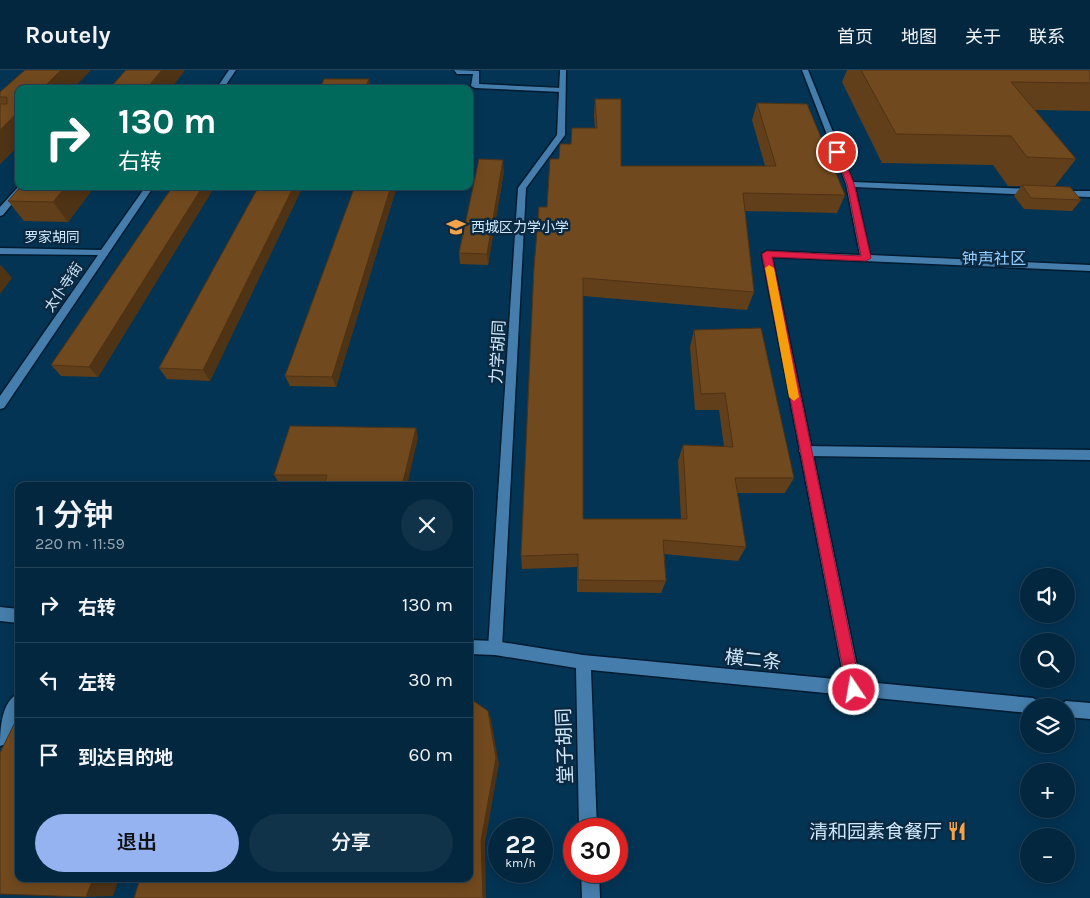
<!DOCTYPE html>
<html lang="zh">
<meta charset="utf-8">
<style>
body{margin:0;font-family:Karla,"Noto Sans SC",sans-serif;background:#11334a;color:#f1f3f6;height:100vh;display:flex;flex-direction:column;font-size:19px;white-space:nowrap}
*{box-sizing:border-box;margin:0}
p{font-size:16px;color:#97a5b0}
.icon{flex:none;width:28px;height:28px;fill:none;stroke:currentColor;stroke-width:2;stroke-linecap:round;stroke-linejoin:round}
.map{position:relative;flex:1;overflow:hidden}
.panel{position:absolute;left:15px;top:412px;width:458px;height:400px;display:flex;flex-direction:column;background:#03273f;border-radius:10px;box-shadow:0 2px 12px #0003,0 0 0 1px #244459}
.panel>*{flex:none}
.hud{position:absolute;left:15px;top:15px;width:458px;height:105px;border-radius:10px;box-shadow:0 2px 12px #0003,0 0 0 1px #244459;background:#00695c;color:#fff;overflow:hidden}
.fabs{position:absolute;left:1020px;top:498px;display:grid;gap:10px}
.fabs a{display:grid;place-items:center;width:55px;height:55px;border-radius:50%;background:#03273f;box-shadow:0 2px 12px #0003,0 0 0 1px #244459;font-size:25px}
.speed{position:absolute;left:488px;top:748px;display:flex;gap:10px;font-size:25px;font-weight:700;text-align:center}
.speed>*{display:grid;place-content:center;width:65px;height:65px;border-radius:50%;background:#03273f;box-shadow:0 2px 12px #0003,0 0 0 1px #244459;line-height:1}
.speed small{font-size:12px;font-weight:400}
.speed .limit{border:8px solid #d22;background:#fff;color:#111}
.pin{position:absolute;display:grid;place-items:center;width:42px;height:42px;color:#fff;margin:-21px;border:2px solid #fff;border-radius:50%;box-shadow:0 1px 5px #0007}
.me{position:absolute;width:55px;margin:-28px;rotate:348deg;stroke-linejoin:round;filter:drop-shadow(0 0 4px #0008)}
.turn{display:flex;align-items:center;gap:18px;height:105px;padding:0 20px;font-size:22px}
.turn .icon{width:65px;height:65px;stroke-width:2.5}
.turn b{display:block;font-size:35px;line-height:42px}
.round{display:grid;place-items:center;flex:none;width:52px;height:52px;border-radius:26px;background:#11334a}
.summary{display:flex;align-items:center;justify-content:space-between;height:85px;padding:0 20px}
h1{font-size:30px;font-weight:600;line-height:38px}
.button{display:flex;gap:10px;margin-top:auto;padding:10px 20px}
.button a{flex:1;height:58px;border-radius:30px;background:#95b2f1;color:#111;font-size:20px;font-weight:600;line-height:58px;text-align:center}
.button a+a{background:#11334a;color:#f1f3f6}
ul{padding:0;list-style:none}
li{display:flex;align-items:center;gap:15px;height:75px;padding:0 20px;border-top:1px solid #244459}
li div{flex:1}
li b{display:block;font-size:19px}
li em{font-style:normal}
header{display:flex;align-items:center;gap:30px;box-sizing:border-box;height:70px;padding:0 25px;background:#03273f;border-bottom:1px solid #244459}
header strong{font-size:24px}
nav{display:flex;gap:28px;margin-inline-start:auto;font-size:18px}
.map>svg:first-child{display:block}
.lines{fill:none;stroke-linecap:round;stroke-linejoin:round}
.service-casing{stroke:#001b30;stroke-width:3}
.minor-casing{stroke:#001b30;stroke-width:3}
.tertiary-casing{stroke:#001b30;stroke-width:3}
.service{fill:#457eac;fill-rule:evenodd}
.minor{fill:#457eac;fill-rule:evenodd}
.tertiary{fill:#457eac;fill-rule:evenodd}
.wall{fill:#613f1a}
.shaded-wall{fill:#4f3315}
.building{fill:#71491e;stroke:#4f3315}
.route{fill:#e11d48;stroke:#92132f}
.slow{fill:#f59e0b}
.labels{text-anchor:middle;stroke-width:5;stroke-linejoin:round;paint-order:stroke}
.far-poi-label{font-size:14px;fill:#d0e8fc;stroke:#0b2940;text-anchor:start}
.far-street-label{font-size:14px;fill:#d0e8fc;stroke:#0b2940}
.far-quarter-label{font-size:16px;fill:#92ceff;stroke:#0b2940}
.street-label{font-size:16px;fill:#d0e8fc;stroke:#0b2940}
.near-street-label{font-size:19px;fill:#d0e8fc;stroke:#0b2940}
.near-poi-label{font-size:19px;fill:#d0e8fc;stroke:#0b2940;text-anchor:end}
</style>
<header>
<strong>Routely</strong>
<nav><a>首页</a><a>地图</a><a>关于</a><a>联系</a></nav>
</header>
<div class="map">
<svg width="1090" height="828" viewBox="0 0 1090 828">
<rect width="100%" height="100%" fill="#043454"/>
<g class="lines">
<g class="service-casing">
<path id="service" d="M454 0 479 1V14L562 18 566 20 562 22 475 18 471 16 473 4H457Z
M19 116H27L3 145 0 146V137Z
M805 376 1090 380V390L805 386 801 384 799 381 801 378Z"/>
</g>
<g class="minor-casing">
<path id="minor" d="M229 0H236L223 19H216Z
M560 0H566L565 65 526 118 502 578 500 583 495 585 490 583 488 578 518 118 557 65Z
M802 0H808L853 112 1033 119 1037 122 1033 125 855 117 870 185 1090 195V201L772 187 862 620 859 625 854 628 849 625 846 620 762 184 767 181 860 185 846 114Z
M146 116H154L4 338 0 339V326L98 185 0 184V178L101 180Z
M1057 121H1090V127L1060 126 1057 125Z
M19 623V648L6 674 0 676C0 660 1 631 19 623Z"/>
</g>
<g class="tertiary-casing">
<path id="tertiary" d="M0 537 19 539V553L0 551Z
M469 570 495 571 583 585 1033 628 1038 631 1041 636H1029V643L591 600 597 759H579L576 598 495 585 469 584Z
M1066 631 1090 633V649L1066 647V636H1059Z
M581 801H599L600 828H582Z"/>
</g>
<use href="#service" class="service"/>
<use href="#minor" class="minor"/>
<use href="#tertiary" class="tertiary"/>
</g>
<path class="wall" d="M847 0H1090V41L1035 40 1076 89 1055 116 1081 130 1072 141 1024 139 1014 126 1021 116H1008L993 95 882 93 842 12Z
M19 19V75L0 94V22Z
M595 29 621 96H765L752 50 757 33 845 125 837 143 745 141 754 222 747 240 583 226V449H681L678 391 683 375 724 376 719 340H695L690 277 694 260 794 408 785 423H737L746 477 738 491 664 484 666 511 661 523 577 522V497L522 499 521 486 547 137 559 89 571 74 595 58 594 46Z
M504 101 488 195 460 194 459 183Z
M21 116H95L68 152 24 151 8 131Z
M173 116H215L98 307 61 306 51 295Z
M259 116H303L210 311 167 309 159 298Z
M355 116H397L336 317 290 316 285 306Z
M418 368 324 414H280L274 405Z"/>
<path class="shaded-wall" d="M61 0H91L73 19H42Z
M162 0H185L171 19H146Z
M369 9 371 19H365Z
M19 41V75L0 94V60Z
M503 90 504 101 488 195 487 184Z
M66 116H95L68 152 53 132Z
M203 116H215L98 307 89 297Z
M294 116H303L210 311 203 300Z
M391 116H397L336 317 332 307Z
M1 195 12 208 0 224V196Z
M416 358 418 368 407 416H402Z
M488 641 491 649 499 694 485 773 486 828H483L481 771Z
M93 809H119L113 826 86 827Z"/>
<path class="building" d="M25 0H61L42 19H19V41L0 60V34H7V27H0V22Z
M126 0H162L146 19H109Z
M861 0H1090V13L1011 12 1076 89 1027 87 1011 66 896 64Z
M324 9H369L365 19H320Z
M595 29H621V96H776L757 33 807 34 845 125 743 123 754 222 583 208V449H687L683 375 733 377 725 323 701 324 694 260 761 258 794 408H735L746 477 663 470 666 511 578 510V484L521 486 534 197 539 137H547L550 89H559L560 74H571L572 58H597Z
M479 89 503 90 487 184 459 183Z
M1022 115 1070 117 1081 130 1031 128Z
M21 116H66L53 132 8 131Z
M173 116H203L89 297 51 295Z
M259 116H294L203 300 159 298Z
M355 116H391L332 307 285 306Z
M290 356 416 358 402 416H324L327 405H274Z
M469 628 488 641 496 688 481 771 483 828H134L140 809H469Z
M19 644V809H93L86 827 0 824V683Z"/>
<path class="route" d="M837 79 841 82 854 114 871 188 866 191 772 187 861 620 859 625 854 627 849 625 847 620 762 184 767 181 861 186 847 114 834 82Z"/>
<path class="slow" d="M769 195 774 198 799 327 794 331 789 327 765 198Z"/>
<defs>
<g id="school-bare" transform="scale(1.5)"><path d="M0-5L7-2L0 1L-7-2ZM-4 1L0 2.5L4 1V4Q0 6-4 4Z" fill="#f6a248" stroke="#0b2940" stroke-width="2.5" paint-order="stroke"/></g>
<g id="restaurant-bare" transform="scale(1.5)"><path d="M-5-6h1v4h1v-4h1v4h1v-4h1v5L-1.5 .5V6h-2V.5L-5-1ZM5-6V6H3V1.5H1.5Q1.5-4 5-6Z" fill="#f6a248" stroke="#0b2940" stroke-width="2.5" paint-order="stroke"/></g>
</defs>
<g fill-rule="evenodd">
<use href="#school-bare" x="456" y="157"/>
<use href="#restaurant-bare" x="957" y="761"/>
</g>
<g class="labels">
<g class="far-poi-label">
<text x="471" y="162">西城区力学小学</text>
</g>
<g class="far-street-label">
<text x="52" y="172">罗家胡同</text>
<text transform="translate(63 217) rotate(-56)" y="5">太仆寺街</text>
</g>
<g class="far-quarter-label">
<text x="994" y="194">钟声社区</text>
</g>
<g class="street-label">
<text transform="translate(497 282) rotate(-87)" y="6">力学胡同</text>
</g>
<g class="near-street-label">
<text transform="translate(753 589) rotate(6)" y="7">横二条</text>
<text transform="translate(564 676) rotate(-92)" y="7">堂子胡同</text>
</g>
<g class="near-poi-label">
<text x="942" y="768">清和园素食餐厅</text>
</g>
</g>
</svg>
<div class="fabs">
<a><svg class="icon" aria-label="sound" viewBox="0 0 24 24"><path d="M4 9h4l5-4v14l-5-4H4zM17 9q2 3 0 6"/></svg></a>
<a><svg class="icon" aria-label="search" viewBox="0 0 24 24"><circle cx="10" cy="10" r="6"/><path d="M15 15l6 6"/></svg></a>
<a><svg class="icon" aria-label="layers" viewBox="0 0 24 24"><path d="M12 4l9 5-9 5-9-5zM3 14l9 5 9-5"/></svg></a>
<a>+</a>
<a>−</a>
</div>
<div class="speed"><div>22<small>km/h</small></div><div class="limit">30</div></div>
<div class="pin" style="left:837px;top:82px;background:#d93025"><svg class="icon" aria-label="arrive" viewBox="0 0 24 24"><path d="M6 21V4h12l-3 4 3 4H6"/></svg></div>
<svg class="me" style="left:854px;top:620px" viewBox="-20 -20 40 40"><circle r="17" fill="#e11d48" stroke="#fff" stroke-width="3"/><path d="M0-11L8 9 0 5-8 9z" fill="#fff"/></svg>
<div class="hud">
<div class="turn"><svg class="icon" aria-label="right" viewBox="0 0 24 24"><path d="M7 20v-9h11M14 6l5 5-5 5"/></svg><div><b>130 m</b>右转</div></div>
</div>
<section class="panel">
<div class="summary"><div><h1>1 分钟</h1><p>220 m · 11:59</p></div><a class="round"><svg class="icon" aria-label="close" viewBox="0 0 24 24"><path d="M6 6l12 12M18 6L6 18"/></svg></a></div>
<ul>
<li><svg class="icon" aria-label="right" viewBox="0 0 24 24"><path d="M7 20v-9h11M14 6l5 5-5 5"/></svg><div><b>右转</b></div><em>130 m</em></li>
<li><svg class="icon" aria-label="left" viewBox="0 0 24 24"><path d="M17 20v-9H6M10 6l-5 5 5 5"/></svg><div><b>左转</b></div><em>30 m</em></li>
<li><svg class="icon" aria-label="arrive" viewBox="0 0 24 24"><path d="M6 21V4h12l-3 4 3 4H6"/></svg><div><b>到达目的地</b></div><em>60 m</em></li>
</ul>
<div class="button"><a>退出</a><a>分享</a></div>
</section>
</div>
